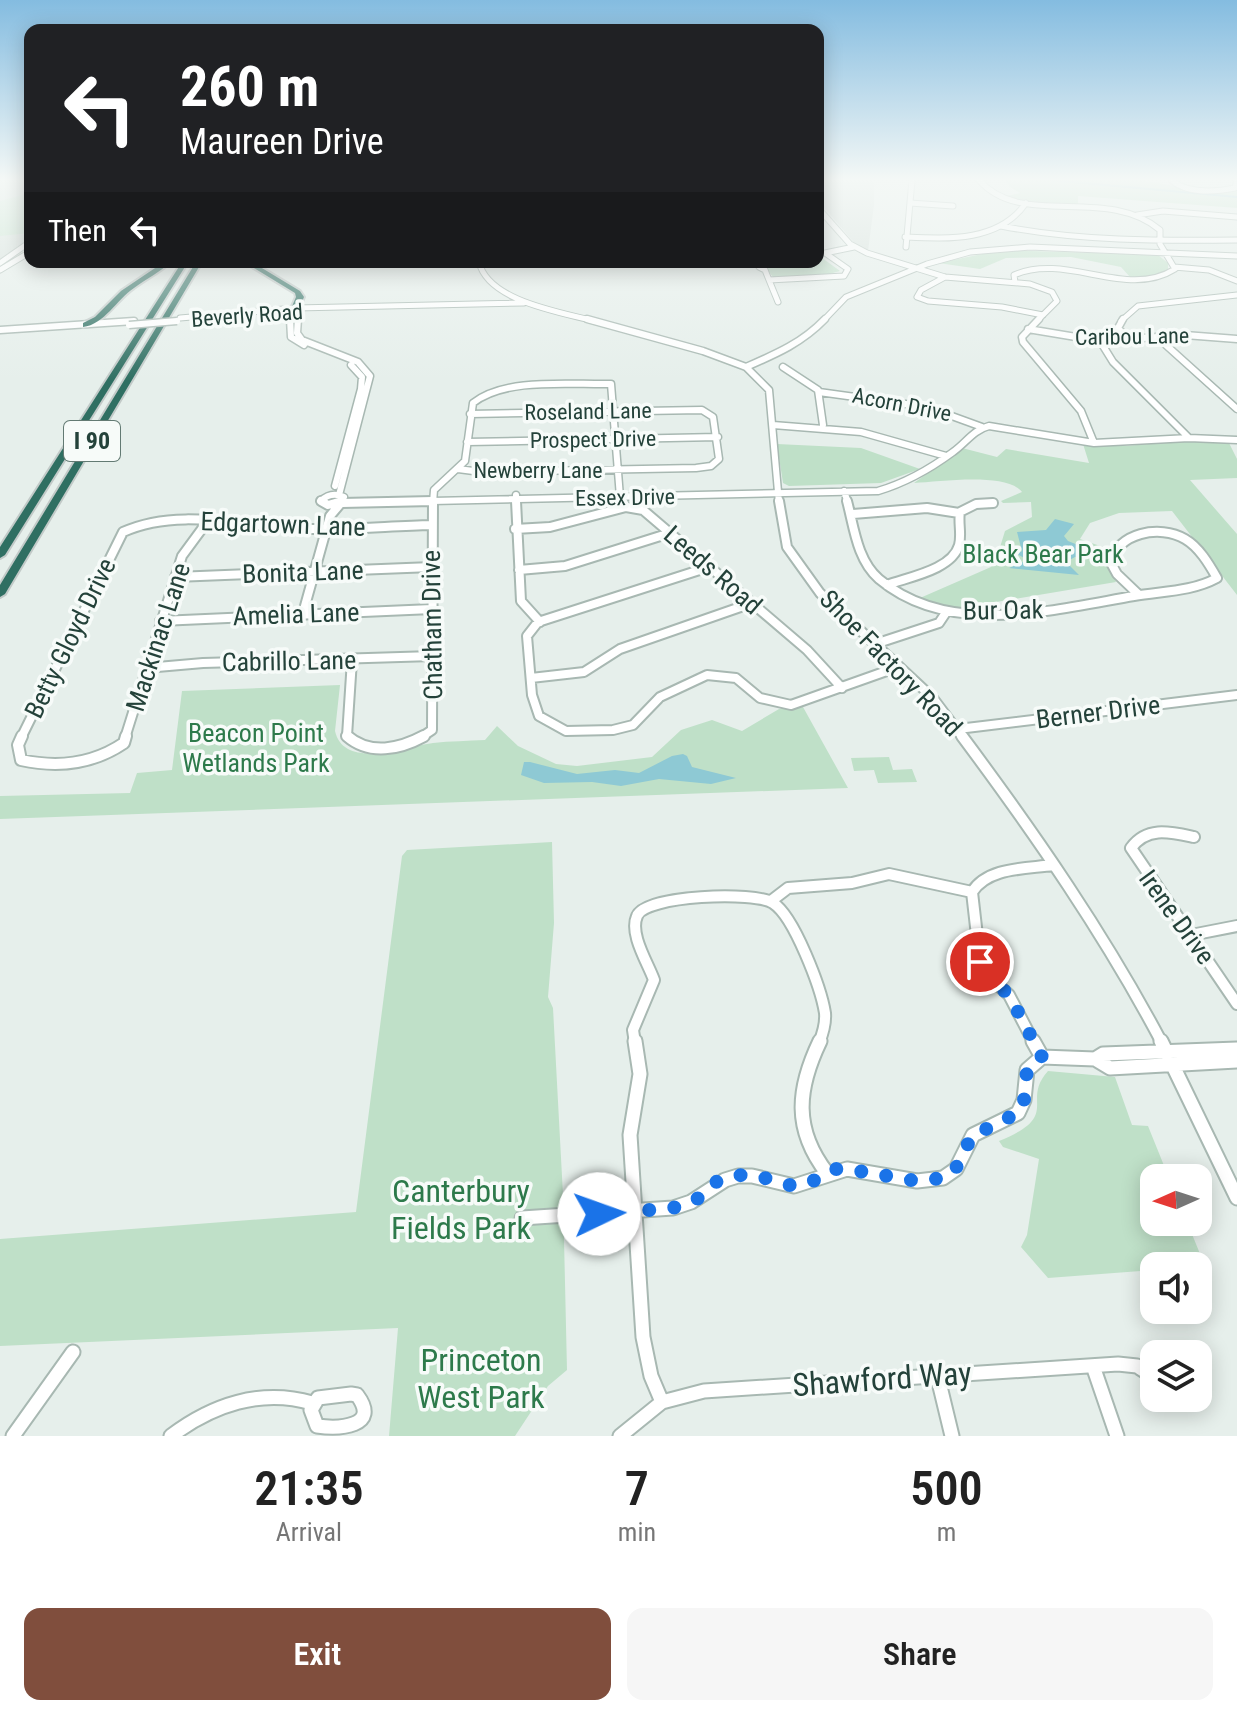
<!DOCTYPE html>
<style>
body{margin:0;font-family:"Roboto Condensed",sans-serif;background:#f6f6f6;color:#222;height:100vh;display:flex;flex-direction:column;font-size:30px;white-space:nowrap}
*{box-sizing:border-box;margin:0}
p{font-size:26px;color:#767676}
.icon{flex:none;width:44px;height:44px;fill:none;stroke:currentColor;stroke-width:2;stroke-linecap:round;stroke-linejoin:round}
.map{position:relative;height:1436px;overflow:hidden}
.drawer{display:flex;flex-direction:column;background:#fff;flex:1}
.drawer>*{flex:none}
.guide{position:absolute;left:24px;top:24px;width:800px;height:244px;border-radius:16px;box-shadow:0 4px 20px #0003;background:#202124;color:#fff;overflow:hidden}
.needle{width:52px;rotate:267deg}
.fabs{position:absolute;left:1140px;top:1164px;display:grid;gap:16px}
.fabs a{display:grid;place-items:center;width:72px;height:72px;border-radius:16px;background:#fff;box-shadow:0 4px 20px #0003;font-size:40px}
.pin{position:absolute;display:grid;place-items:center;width:68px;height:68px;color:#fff;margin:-34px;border:4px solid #fff;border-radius:50%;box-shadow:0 2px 8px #0007}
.me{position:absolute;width:88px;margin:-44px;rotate:87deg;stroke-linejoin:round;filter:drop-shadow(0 0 6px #0008)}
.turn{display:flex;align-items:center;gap:28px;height:168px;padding:0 24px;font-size:36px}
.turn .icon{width:104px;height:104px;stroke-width:2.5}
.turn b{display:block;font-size:56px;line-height:68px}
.then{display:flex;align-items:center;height:76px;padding:0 24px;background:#0003;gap:16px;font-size:30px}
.eta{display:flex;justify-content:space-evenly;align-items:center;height:136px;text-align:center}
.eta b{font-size:48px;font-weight:600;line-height:56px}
.cta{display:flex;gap:16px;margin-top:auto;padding:16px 24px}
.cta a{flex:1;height:92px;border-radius:16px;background:#804e3d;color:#fff;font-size:32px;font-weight:600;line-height:92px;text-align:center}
.cta a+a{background:#f6f6f6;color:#222}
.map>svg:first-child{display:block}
.built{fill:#d4dfda}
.green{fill:#bfe0c8}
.water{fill:#8ec9d4}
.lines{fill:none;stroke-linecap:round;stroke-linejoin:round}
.stream{stroke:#8ec9d4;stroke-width:2}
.minor-far4-casing{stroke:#a8b8b2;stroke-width:7}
.minor-far3-casing{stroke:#a8b8b2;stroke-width:9}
.minor-far2-casing{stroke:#a8b8b2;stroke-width:12}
.minor-far1-casing{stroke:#a8b8b2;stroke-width:14}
.minor-casing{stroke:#a8b8b2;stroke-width:17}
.highway-casing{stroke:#c2cac8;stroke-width:4}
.minor-far4{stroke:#fff;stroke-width:5}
.minor-far3{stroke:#fff;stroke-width:6}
.minor-far2{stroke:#fff;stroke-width:8}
.minor-far1{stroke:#fff;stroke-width:10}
.minor{stroke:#fff;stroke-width:13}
.highway{fill:#2f6f62;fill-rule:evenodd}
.minor-bridge-casing{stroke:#a8b8b2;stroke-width:9;stroke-linecap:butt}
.minor-bridge{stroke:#fff;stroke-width:6}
.route{stroke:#1a73e8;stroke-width:14;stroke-dasharray:0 25.2}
.labels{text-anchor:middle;stroke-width:7;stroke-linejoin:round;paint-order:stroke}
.far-street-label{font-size:22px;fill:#24423a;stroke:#f7fbf9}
.shield{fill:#f7fbf9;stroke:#637a73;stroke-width:2}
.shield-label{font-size:24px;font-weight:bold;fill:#24423a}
.street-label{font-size:26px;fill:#24423a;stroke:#f7fbf9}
.park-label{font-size:26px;fill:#2d7a4b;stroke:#f7fbf9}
.near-park-label{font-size:32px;fill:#2d7a4b;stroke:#f7fbf9}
.near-street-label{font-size:32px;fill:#24423a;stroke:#f7fbf9}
</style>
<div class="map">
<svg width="1237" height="1436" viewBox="0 0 1237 1436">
<rect width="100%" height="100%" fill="#e6efeb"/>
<path class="built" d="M0 180H30V239L0 261Z
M818 180 874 181V205L868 251 855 244 818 200Z"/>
<path class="green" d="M1005 180H1140L1180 187 1237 191V208L1078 196V204L1033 203 1002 197 1020 193 1010 187Z
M30 193V233L0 236V201Z
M1002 250 1158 255 1168 263V272L1149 277H1130L1121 267 1071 257 1006 258 980 269 938 263Z
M818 255 840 271 822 276 773 277 764 266 727 262H818Z
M1181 441H1228L1237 459V478L1190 480 1237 534V595L1172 511 1119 513 1090 523 1080 539 1106 548 1102 556 1116 582 996 602 1003 613 963 610 920 598 991 567 997 557 1005 531 1032 517 1031 502 1003 503 1001 501 1022 492C1006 472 940 482 914 483L962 448 997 457 1006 449 1089 463 1083 444 1126 446Z
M777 444 861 448 920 469 881 483 789 486 783 483Z
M340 685 335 731C344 771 408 746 433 743 450 741 468 741 485 740L497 726 518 746 556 764 577 766 652 757 681 730 712 720 742 731 779 709 803 707 848 788 0 819V796L130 793 137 773 172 770 182 691Z
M889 757 893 770 912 769 917 782 878 783 874 770 854 771 851 758Z
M552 842 554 923 548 997 553 1008 563 1195 567 1370 548 1386 515 1436H389L398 1328 0 1346V1239L356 1212 402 856 407 850Z
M1048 1071 1115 1077 1132 1125 1148 1126 1169 1178H1154V1222H1187L1205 1266H1154V1270L1048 1278 1021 1247 1027 1235 1039 1159 1003 1147 999 1141C1063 1115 1020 1102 1048 1071Z"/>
<path class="water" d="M1055 519 1074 524 1064 536 1068 541 1083 547 1089 557H1075L1066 562 1079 575 1009 568 1028 560 1017 554 1022 551 1017 532 1046 530Z
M683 754 687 756 692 767 736 778 711 784 659 779 621 786 592 782 544 783 521 775 524 762H530L577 774 615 770 639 773 672 756Z"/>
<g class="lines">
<path class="stream" d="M1050 180 1237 197"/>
<g class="minor-far4-casing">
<path id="minor-far4" d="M979 180C1021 229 1107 185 1160 230V244L1175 269C1126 300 1067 252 1014 275L1015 282
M1171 180C1188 194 1215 192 1235 188L1237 180
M910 203 953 206
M818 208 850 244 867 253 945 277 1030 284 1052 292 1057 301 1037 321
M1137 215 1163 211 1237 217
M1001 226C1077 241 1160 241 1237 240
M905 237C948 239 999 242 1026 203
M906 247 912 180
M479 262C488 301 560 312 594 321
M0 263 30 242
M759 267 765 270 769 280
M1174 267 1209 270 1237 281
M0 270 30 252
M945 277 921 290 917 297 928 301 1002 307 1043 315
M778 302 769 280 844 276 848 269 825 253 854 247
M294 311 298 313V321
M180 318 296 308 524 303
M290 321V314L294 311
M823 321 846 297 927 264 970 252 1030 247 1237 256
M1121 321 1138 306 1237 295"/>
</g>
<g class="minor-far3-casing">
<path id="minor-far3" d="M290 319 291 337 304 345
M298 319 297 333 302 340 358 362 370 376 339 495
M587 319 703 351 746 367 769 390 779 503
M1039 319 1022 337 1023 342 1081 411 1094 443
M1123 319 1118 328 1127 338
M1028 329 1100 341 1185 335 1237 339
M0 330 134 321
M1157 337 1237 409
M1100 341 1113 362 1189 438
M746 367C776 354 802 343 825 319
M783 367 818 390 823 425
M819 392 927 407 982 427
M773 425 861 432 946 456
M467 442 718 437
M458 469 481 472 696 468 711 466 719 459 713 417 702 410 470 414
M335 486 361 389 362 377 351 365
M844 491 848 503
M516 495V503
M324 503 321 501C328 494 335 493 344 497L341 503
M343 503 878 491C905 483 930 469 953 452 966 443 973 430 989 426L1094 443 1189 438 1237 440
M433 503 434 490 465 461 473 403C506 377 570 385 611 384L620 497"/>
</g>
<g class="minor-far2-casing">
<path id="minor-far2" d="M321 501 328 505 342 501
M516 501 521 601 540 622
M779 501 787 547 820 593 933 698 963 738
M847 501C854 527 857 560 879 579 949 638 1053 610 1134 596 1162 591 1191 592 1217 578 1209 564 1199 547 1185 539 1160 524 1116 533 1111 563L1117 574 1139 595
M342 503 433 501
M853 514 927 508 959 513
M515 529 550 527 626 507 643 510 807 650 842 688
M709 567 538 622 527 636 532 695 539 716 566 731 613 730 633 725 660 697 707 675 736 678 760 698 791 705 898 667
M519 570 565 566 670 533
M175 577 432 567
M887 585C908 577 952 570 959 545 962 534 958 523 960 512L976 504 993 503
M303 613 330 516 341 503
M160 621 432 609
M875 644 939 623 947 611
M146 668 203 663 433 656
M531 678 584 672 620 649 752 603
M958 729 1237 695
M21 738 123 532C180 506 247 528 307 529 348 530 390 526 431 525
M125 738 182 556 207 522
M350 738 347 736 352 660
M420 738 432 730 433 501"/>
</g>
<g class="minor-far1-casing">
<path id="minor-far1" d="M22 736 18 745 21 760C57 768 93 764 124 743L126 736
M347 736C370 756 400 749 424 736
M962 736C1035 834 1105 935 1162 1043
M1194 837C1170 832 1147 826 1131 848L1237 1004
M771 901 788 888 852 883 889 874 972 892
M1191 935 1237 926
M635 1043 633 1030 654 980C648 963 629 934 637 916 645 895 755 891 773 903 794 916 821 988 825 1013 826 1024 823 1033 819 1043
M1034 1043 1009 995 986 974 980 962 972 892C988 867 1025 869 1053 865"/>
</g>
<g class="minor-casing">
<path id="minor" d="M635 1041 640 1074 630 1135 643 1337 651 1376 662 1402
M820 1041C797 1089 793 1129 827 1173
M1033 1041 1042 1057
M1161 1041 1237 1198
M1095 1059 1110 1068 1237 1061
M522 1218 673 1208 691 1202 725 1180 738 1176H752L794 1186 847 1169 917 1181 943 1178 956 1169 973 1135 1018 1113 1024 1100 1027 1070 1042 1057 1095 1059 1103 1054 1237 1049
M1093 1366 1117 1436
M937 1374 952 1436
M351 1394 357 1395C381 1427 339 1429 317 1426L311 1410 318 1398Z
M13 1436 73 1352
M171 1436C212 1405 261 1388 312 1403
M620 1436 662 1402 704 1391 1118 1364 1137 1366 1154 1377"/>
</g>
<g class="highway-casing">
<path id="highway" d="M164 262H171C160 272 146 279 134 288 117 299 104 325 83 327V323L95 317 121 291Z
M182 262H188L5 555 0 558V547Z
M196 262H202L5 594 0 597V585Z
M244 262H252L300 291 304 297 297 313 290 311 296 297 295 293Z"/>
</g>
<use href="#minor-far4" class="minor-far4"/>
<use href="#minor-far3" class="minor-far3"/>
<use href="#minor-far2" class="minor-far2"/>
<use href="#minor-far1" class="minor-far1"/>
<use href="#minor" class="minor"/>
<use href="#highway" class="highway"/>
<g class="minor-bridge-casing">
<path id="minor-bridge" d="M129 325 177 321"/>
</g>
<use href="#minor-bridge" class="minor-bridge"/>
</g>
<linearGradient id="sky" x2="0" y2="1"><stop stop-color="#84bce0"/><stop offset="0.47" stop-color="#f4f8f6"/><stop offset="1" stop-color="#f4f8f6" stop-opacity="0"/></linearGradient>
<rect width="1237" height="381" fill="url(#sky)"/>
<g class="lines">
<path class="route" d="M599 1214 673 1208 696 1200 716 1182 737 1175 758 1176 793 1186 811 1182 836 1169H847L916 1181 944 1178 955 1170 972 1136 1018 1113 1024 1100 1027 1070 1042 1057 1009 995 986 974 980 962"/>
</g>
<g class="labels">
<g class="far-street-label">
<text transform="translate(247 315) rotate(-4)" y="8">Beverly Road</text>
<text transform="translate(1132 336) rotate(-1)" y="8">Caribou Lane</text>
<text transform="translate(902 404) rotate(11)" y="8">Acorn Drive</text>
<text transform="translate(588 411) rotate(-1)" y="8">Roseland Lane</text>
<text transform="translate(593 439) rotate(-1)" y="8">Prospect Drive</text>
<text x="538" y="478">Newberry Lane</text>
<text transform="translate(625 497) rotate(-1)" y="8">Essex Drive</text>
</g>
<rect class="shield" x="64" y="421" width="56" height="40" rx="6"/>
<g class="shield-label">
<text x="92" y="449">I 90</text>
</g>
<g class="street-label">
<text transform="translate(283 524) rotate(2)" y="9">Edgartown Lane</text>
<text transform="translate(713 570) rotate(41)" y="9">Leeds Road</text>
<text transform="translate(303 572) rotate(-2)" y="9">Bonita Lane</text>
<text transform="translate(1003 610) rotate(-1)" y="9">Bur Oak</text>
<text transform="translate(296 614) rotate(-2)" y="9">Amelia Lane</text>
<text transform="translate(432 625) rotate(-91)" y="9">Chatham Drive</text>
<text transform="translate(158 637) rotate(-72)" y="9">Mackinac Lane</text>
<text transform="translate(70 638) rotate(-64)" y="9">Betty Gloyd Drive</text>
<text transform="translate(289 661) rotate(-1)" y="9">Cabrillo Lane</text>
<text transform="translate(891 663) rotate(46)" y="9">Shoe Factory Road</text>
<text transform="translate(1098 712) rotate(-7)" y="9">Berner Drive</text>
<text transform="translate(1177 917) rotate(54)" y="9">Irene Drive</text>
</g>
<g class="park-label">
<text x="1043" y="563">Black Bear Park</text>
<text x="256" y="742">Beacon Point<tspan x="256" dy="30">Wetlands Park</tspan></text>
</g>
<g class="near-park-label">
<text x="461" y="1202">Canterbury<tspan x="461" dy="37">Fields Park</tspan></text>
<text x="481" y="1371">Princeton<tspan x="481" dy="37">West Park</tspan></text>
</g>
<g class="near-street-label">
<text transform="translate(882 1379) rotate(-4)" y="11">Shawford Way</text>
</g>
</g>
</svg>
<div class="fabs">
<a><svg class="needle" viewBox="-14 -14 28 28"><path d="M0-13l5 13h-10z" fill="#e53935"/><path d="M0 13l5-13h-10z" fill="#767676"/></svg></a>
<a><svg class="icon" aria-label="sound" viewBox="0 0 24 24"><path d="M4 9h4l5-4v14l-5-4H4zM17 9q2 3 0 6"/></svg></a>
<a><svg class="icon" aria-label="layers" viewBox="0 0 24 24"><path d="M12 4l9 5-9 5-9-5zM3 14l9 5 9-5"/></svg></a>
</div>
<div class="pin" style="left:980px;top:962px;background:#d93025"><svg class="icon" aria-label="arrive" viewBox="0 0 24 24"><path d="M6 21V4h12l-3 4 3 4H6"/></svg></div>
<svg class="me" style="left:599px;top:1214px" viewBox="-20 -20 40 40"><circle r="19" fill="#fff"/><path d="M0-13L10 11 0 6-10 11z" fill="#1a73e8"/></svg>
<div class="guide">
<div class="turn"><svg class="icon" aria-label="left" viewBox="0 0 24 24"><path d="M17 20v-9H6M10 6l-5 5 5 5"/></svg><div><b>260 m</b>Maureen Drive</div></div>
<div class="then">Then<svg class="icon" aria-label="left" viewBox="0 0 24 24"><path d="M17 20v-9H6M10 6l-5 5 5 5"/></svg></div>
</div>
</div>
<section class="drawer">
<div class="eta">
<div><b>21:35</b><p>Arrival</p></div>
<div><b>7</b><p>min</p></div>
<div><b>500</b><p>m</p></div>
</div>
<div class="cta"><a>Exit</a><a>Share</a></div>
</section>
